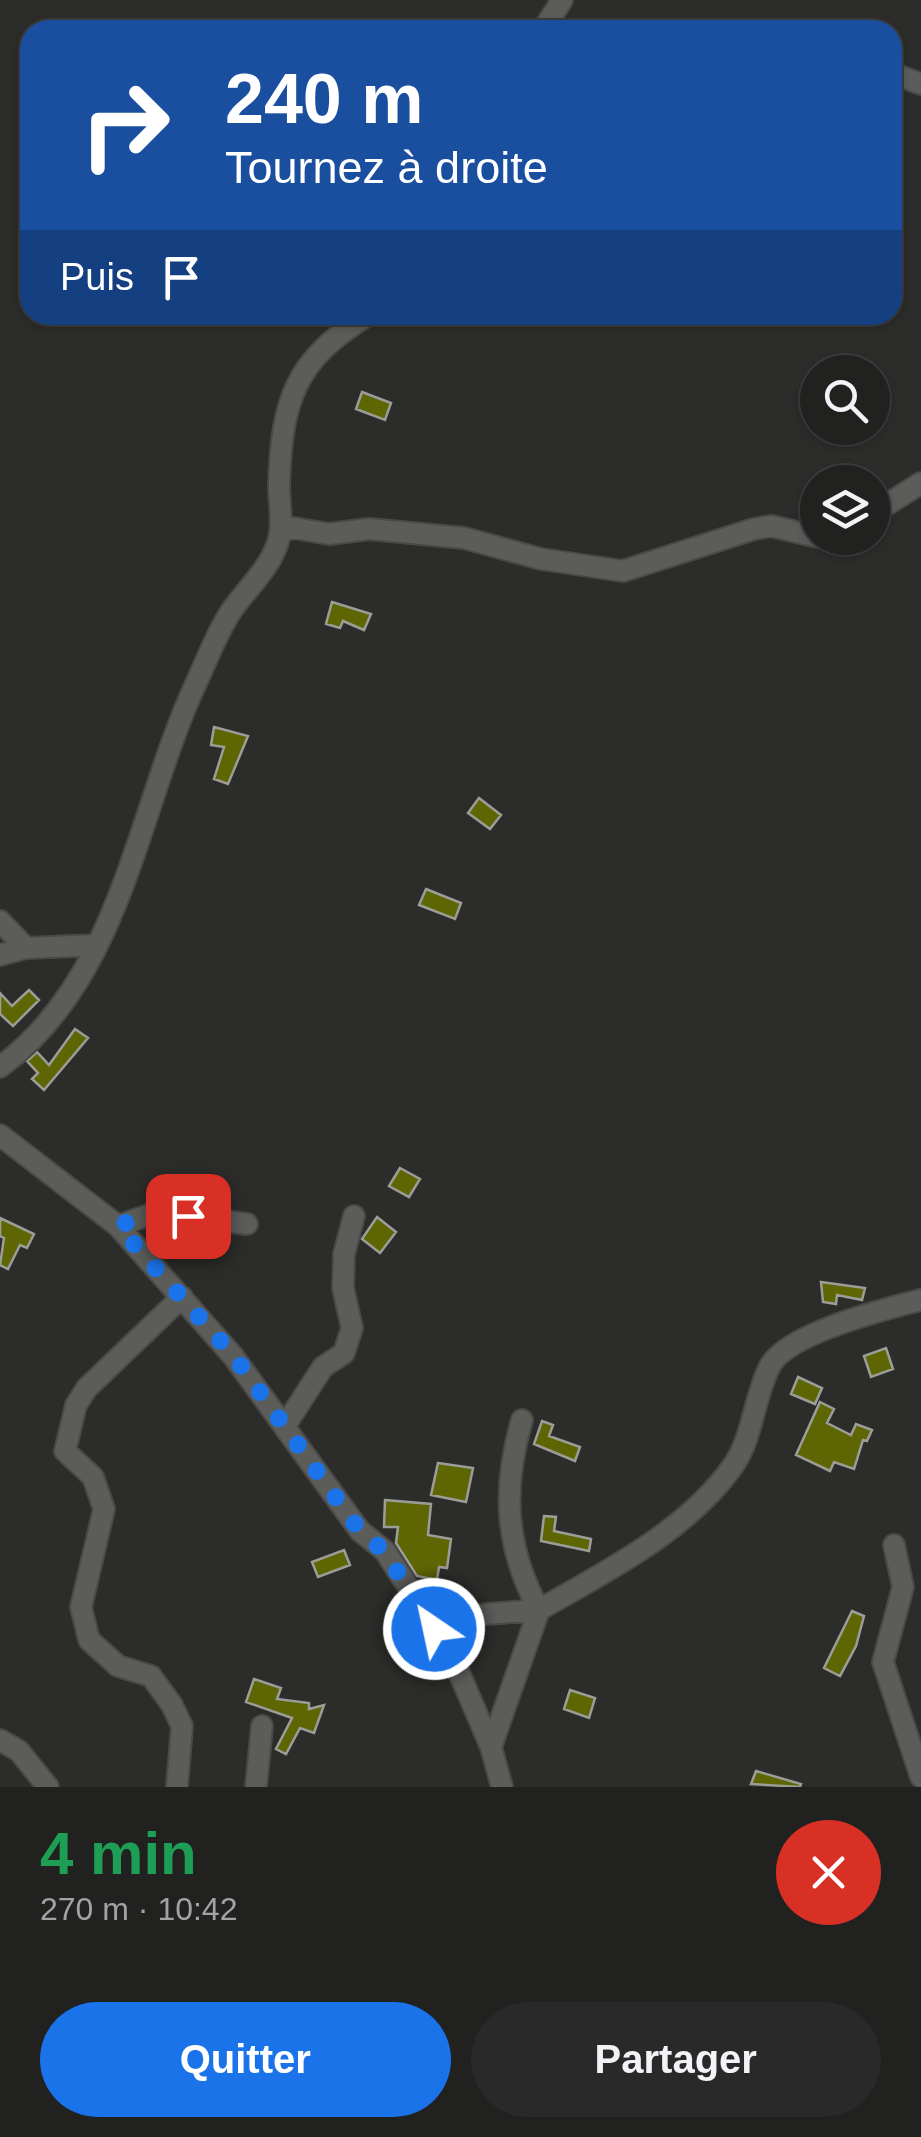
<!DOCTYPE html>
<html lang="fr">
<meta charset="utf-8">
<style>
body{margin:0;font-family:Helvetica,sans-serif;background:#292929;color:#f1f3f6;height:100vh;display:flex;flex-direction:column;font-size:38px;white-space:nowrap}
*{box-sizing:border-box;margin:0}
p{font-size:32px;color:#a2a3a5}
.icon{flex:none;width:55px;height:55px;fill:none;stroke:currentColor;stroke-width:2;stroke-linecap:round;stroke-linejoin:round}
.map{position:relative;height:1787px;overflow:hidden}
.details{display:flex;flex-direction:column;background:#212120;flex:1}
.details>*{flex:none}
.banner{position:absolute;left:20px;top:20px;width:882px;height:305px;border-radius:30px;box-shadow:0 2px 8px #0004,0 0 0 2px #3e3e3e;background:#1a4fa0;color:#fff;overflow:hidden}
.fabs{position:absolute;left:800px;top:355px;display:grid;gap:20px}
.fabs a{display:grid;place-items:center;width:90px;height:90px;border-radius:50%;background:#212120;box-shadow:0 2px 8px #0004,0 0 0 2px #3e3e3e;font-size:50px}
.pin{position:absolute;display:grid;place-items:center;width:85px;height:85px;color:#fff;margin:-42px;border-radius:20px;box-shadow:0 5px 15px #0006}
.me{position:absolute;width:110px;margin:-55px;rotate:326deg;stroke-linejoin:round;filter:drop-shadow(0 0 8px #0008)}
.turn{display:flex;align-items:center;gap:35px;height:210px;padding:0 40px;font-size:45px}
.turn .icon{width:130px;height:130px;stroke-width:2.5}
.turn b{display:block;font-size:70px;line-height:85px}
.then{display:flex;align-items:center;height:95px;padding:0 40px;background:#0003;gap:20px;font-size:38px}
.round{display:grid;place-items:center;flex:none;width:105px;height:105px;border-radius:52px;background:#292929}
.overview{display:flex;align-items:center;justify-content:space-between;height:170px;padding:0 40px}
h1{font-size:60px;font-weight:700;line-height:75px;color:#1e9e55}
.cta{display:flex;gap:20px;margin-top:auto;padding:20px 40px}
.cta a{flex:1;height:115px;border-radius:60px;background:#1a73e8;color:#fff;font-size:40px;font-weight:700;line-height:115px;text-align:center}
.cta a+a{background:#292929;color:#f1f3f6}
.map>svg:first-child{display:block}
.building{fill:#5e6604;stroke:#9c9c99;stroke-width:2.5}
.lines{fill:none;stroke-linecap:round;stroke-linejoin:round}
.minor-casing{stroke:#494a48;stroke-width:24}
.minor{stroke:#5c5d5a;stroke-width:20}
.route{stroke:#1a73e8;stroke-width:18;stroke-dasharray:0 32.4}
</style>
<div class="map">
<svg width="921" height="1787" viewBox="0 0 921 1787">
<rect width="100%" height="100%" fill="#2c2c2a"/>
<path class="building" d="M362 392 391 403 385 420 356 409Z
M332 602 371 614 364 630 343 621 340 628 326 624Z
M214 727 248 736 228 784 214 779 224 747 211 745Z
M479 798 501 815 490 829 468 813Z
M426 889 461 903 455 919 419 905Z
M29 990 39 1000 13 1026 0 1014V993L12 1006Z
M75 1029 88 1038 44 1090 32 1079 38 1073 27 1061 37 1052 49 1065Z
M400 1168 420 1179 409 1197 389 1186Z
M377 1217 396 1232 380 1253 362 1239Z
M0 1218 34 1234 27 1248 20 1245 8 1269 0 1265 4 1238 0 1236Z
M821 1282 865 1288 862 1300 837 1295 836 1304 823 1302Z
M886 1348 893 1369 871 1377 864 1356Z
M798 1377 822 1388 815 1404 791 1394Z
M820 1402 834 1409 827 1423 851 1435 856 1424 872 1430 867 1441 863 1440 854 1469 834 1462 830 1471 796 1455Z
M542 1421 553 1425 549 1436 580 1447 575 1461 534 1444Z
M438 1463 473 1468 466 1502 431 1495Z
M385 1500 431 1504 428 1535 451 1539 447 1568 439 1567 437 1580 417 1576 396 1543 398 1527H384Z
M544 1516 556 1517 554 1531 591 1539 589 1551 541 1541Z
M344 1550 350 1565 318 1577 312 1562Z
M852 1611 864 1616 856 1646 840 1676 824 1668Z
M254 1679 281 1688 277 1699 309 1703V1709L324 1705 314 1733 300 1728 286 1754 276 1749 292 1718 246 1702Z
M570 1690 595 1698 589 1718 564 1709Z
M756 1771 801 1784 800 1787 751 1784Z"/>
<g class="lines">
<g class="minor-casing">
<path id="minor" d="M543 30 562 0
M892 73 921 84
M872 514 921 483
M281 531 294 528 329 534 369 529 464 538 541 559 623 571 754 529 771 526 818 537
M0 921 26 948
M0 955 26 948 97 945
M0 1067C122 978 137 809 197 681 208 657 219 628 234 607 249 587 269 568 277 545 284 527 279 504 279 485 282 400 294 361 368 315
M0 1135 118 1226 233 1356 360 1531 385 1551 451 1654 491 1747
M118 1226 157 1212 247 1224
M522 1420C502 1488 505 1547 539 1610
M286 1424 323 1367 344 1353 352 1328 343 1288 344 1254 354 1216
M894 1545 903 1587 883 1662 921 1777
M434 1629 486 1614 539 1610
M0 1740 19 1751 48 1787
M177 1787 182 1726 172 1705 151 1676 118 1666 89 1640 81 1607 104 1509 93 1477 65 1451 76 1405 87 1388 182 1297
M256 1787 262 1726
M502 1787 491 1747 539 1610C606 1571 686 1532 733 1466 753 1437 754 1397 770 1366 788 1333 885 1309 921 1300"/>
</g>
<use href="#minor" class="minor"/>
</g>
<g class="lines">
<path class="route" d="M188 1216 152 1212 118 1226 234 1356 360 1531 384 1551 434 1629"/>
</g>
</svg>
<div class="fabs">
<a><svg class="icon" aria-label="search" viewBox="0 0 24 24"><circle cx="10" cy="10" r="6"/><path d="M15 15l6 6"/></svg></a>
<a><svg class="icon" aria-label="layers" viewBox="0 0 24 24"><path d="M12 4l9 5-9 5-9-5zM3 14l9 5 9-5"/></svg></a>
</div>
<div class="pin" style="left:188px;top:1216px;background:#d93025"><svg class="icon" aria-label="arrive" viewBox="0 0 24 24"><path d="M6 21V4h12l-3 4 3 4H6"/></svg></div>
<svg class="me" style="left:434px;top:1629px" viewBox="-20 -20 40 40"><circle r="17" fill="#1a73e8" stroke="#fff" stroke-width="3"/><path d="M0-11L8 9 0 5-8 9z" fill="#fff"/></svg>
<div class="banner">
<div class="turn"><svg class="icon" aria-label="right" viewBox="0 0 24 24"><path d="M7 20v-9h11M14 6l5 5-5 5"/></svg><div><b>240 m</b>Tournez à droite</div></div>
<div class="then">Puis<svg class="icon" aria-label="arrive" viewBox="0 0 24 24"><path d="M6 21V4h12l-3 4 3 4H6"/></svg></div>
</div>
</div>
<section class="details">
<div class="overview"><div><h1>4 min</h1><p>270 m · 10:42</p></div><a class="round" style="background:#d93025;color:#fff"><svg class="icon" aria-label="close" viewBox="0 0 24 24"><path d="M6 6l12 12M18 6L6 18"/></svg></a></div>
<div class="cta"><a>Quitter</a><a>Partager</a></div>
</section>
